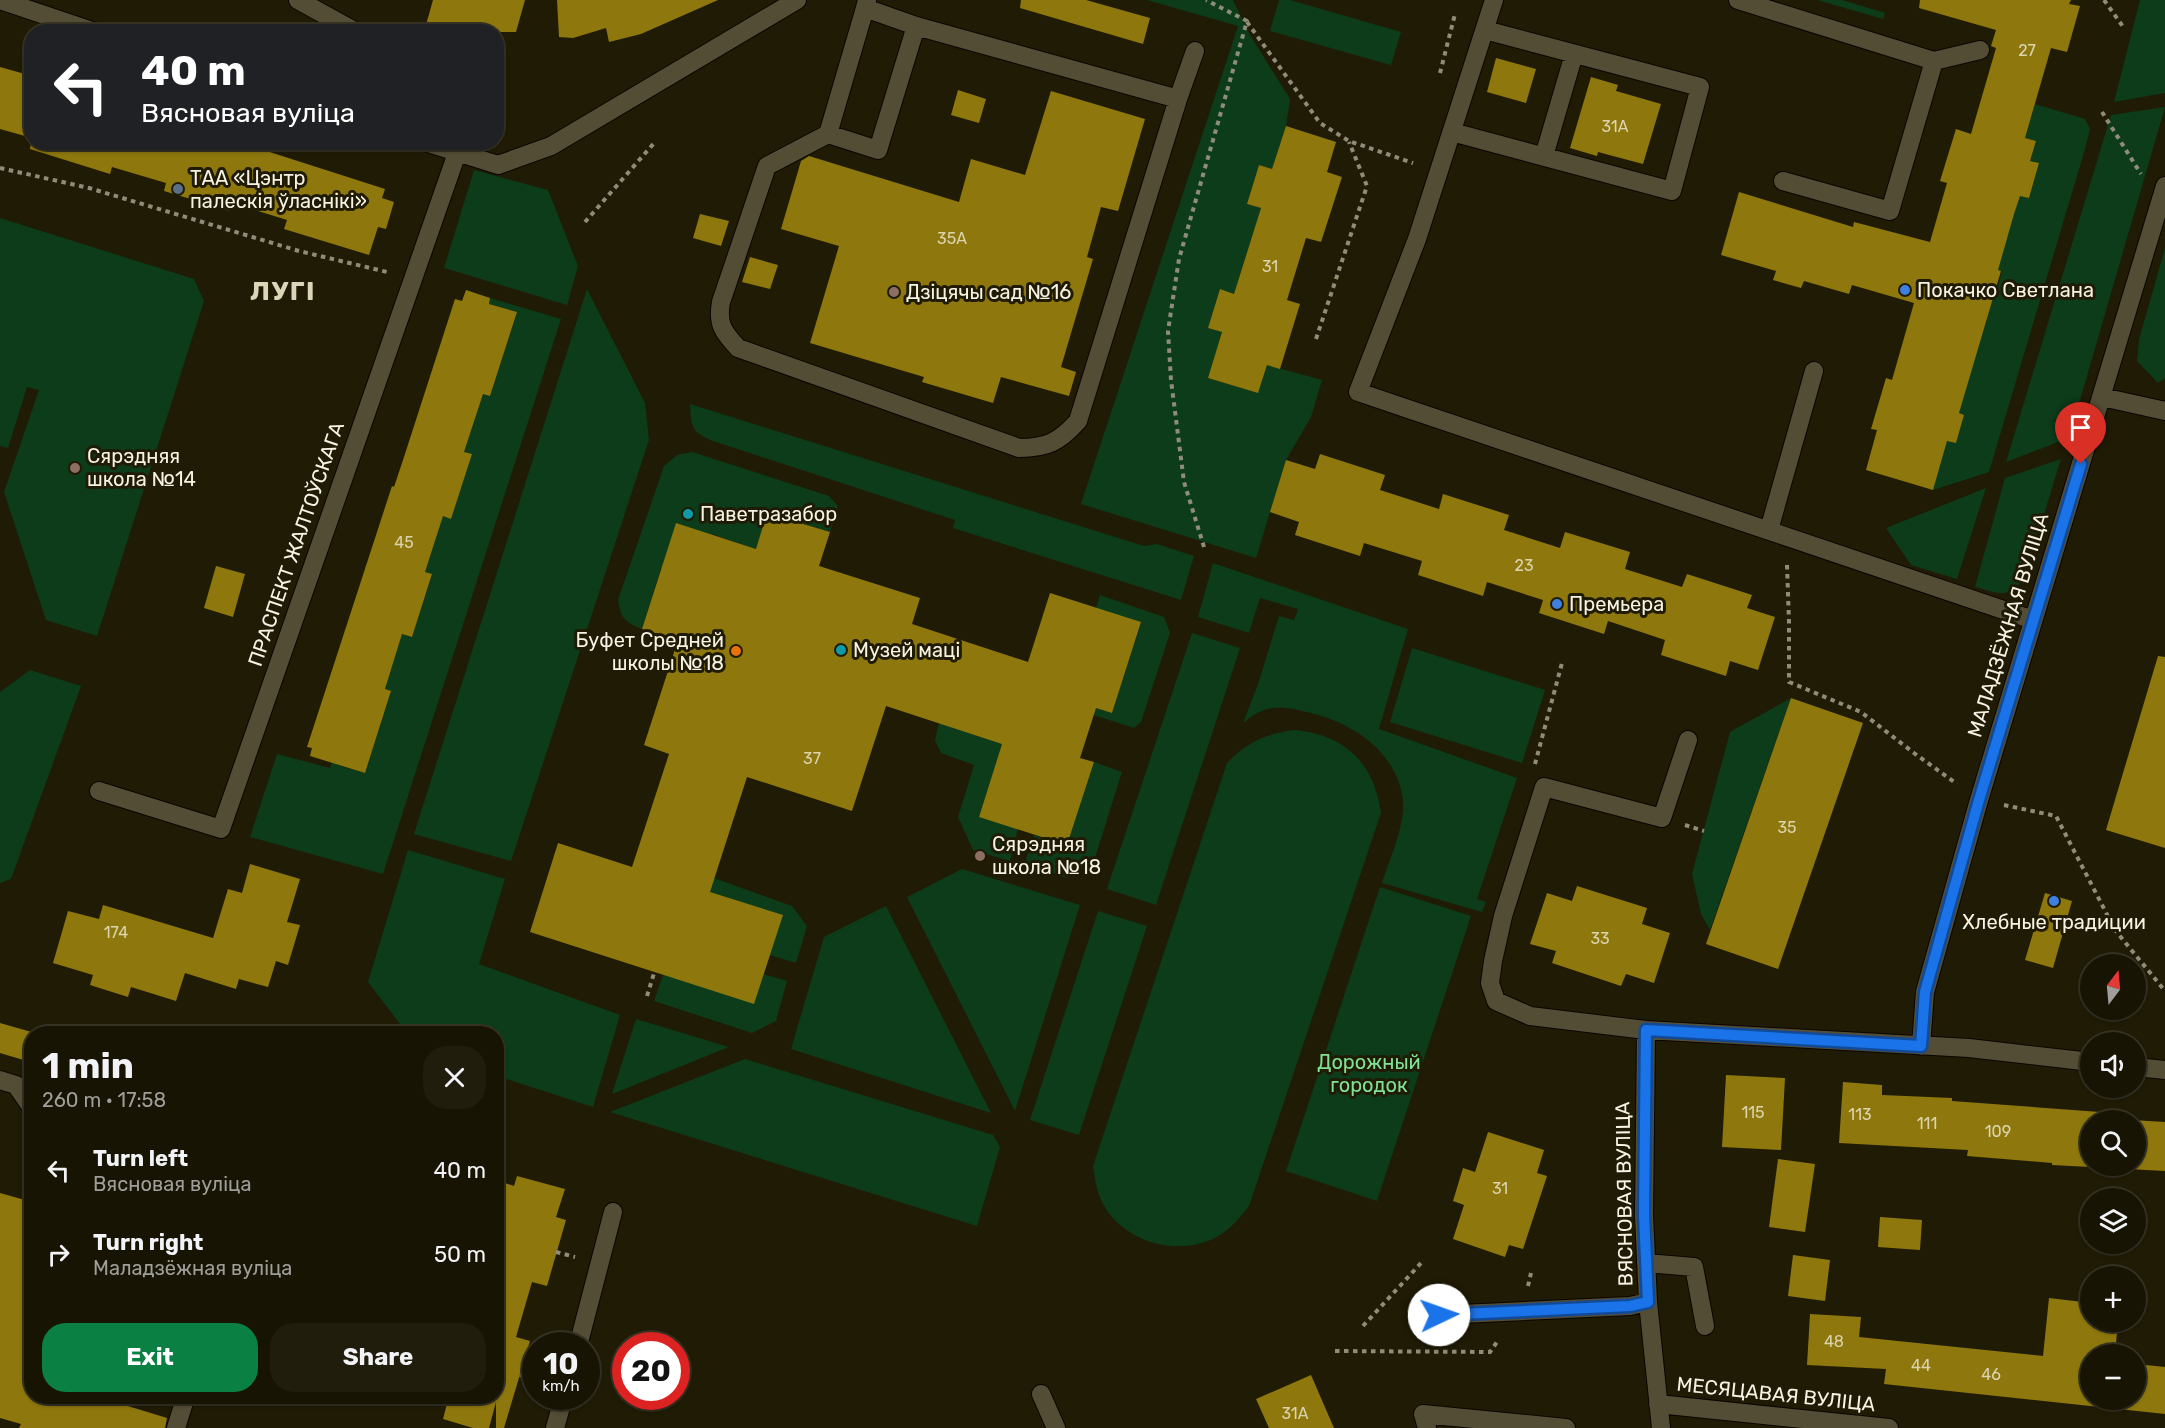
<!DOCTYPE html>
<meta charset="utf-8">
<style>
body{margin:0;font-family:Rubik,sans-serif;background:#211d0d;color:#f1f3f6;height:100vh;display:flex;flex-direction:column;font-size:22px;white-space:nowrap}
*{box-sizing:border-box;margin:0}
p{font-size:20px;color:#9f9e9a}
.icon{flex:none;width:33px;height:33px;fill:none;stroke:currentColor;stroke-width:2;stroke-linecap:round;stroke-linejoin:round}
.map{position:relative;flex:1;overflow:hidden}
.side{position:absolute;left:24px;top:1026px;width:480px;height:378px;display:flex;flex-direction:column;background:#181403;border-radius:24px;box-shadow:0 2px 4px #0004,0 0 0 2px #363325}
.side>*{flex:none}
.banner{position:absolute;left:24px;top:24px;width:480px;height:126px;border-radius:24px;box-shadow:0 2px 4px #0004,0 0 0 2px #363325;background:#202124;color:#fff;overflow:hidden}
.needle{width:39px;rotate:16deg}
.controls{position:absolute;left:2080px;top:954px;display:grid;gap:12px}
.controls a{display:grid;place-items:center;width:66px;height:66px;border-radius:50%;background:#181403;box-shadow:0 2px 4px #0004,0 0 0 2px #363325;font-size:30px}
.speed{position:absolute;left:522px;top:1332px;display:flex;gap:12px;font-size:30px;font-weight:700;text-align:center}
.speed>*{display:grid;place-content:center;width:78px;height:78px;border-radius:50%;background:#181403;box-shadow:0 2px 4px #0004,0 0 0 2px #363325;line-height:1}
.speed small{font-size:15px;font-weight:400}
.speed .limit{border:9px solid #d22;background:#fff;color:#111}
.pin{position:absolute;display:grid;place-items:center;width:51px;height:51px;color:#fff;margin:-62px -26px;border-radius:50% 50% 50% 0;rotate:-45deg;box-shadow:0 0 6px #0007}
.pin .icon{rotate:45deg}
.me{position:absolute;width:66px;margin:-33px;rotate:87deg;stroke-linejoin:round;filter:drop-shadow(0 0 4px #0008)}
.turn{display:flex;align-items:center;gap:21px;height:126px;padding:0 18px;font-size:27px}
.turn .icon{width:78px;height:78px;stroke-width:2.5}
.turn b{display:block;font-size:42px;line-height:51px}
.round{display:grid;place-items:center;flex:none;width:63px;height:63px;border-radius:24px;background:#211d0d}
.summary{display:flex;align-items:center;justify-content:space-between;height:102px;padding:0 18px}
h1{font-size:36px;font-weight:700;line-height:45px}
.action{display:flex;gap:12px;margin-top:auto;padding:12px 18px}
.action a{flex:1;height:69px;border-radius:24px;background:#0b8043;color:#fff;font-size:24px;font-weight:700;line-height:69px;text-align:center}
.action a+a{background:#211d0d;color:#f1f3f6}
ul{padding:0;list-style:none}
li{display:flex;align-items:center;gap:18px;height:84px;padding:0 18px}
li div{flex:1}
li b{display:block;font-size:22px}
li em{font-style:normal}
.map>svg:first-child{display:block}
.green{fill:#0c3c1a}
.building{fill:#8e780d;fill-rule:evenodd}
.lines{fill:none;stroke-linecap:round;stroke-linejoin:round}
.minor-casing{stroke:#0a0500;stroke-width:20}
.path{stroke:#908c7a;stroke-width:4;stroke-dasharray:4.5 4.5;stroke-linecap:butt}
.minor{stroke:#544d35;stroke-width:18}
.route-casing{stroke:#114b97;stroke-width:15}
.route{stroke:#1a73e8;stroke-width:10}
.service-dot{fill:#5c6f8a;stroke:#201b04;stroke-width:2}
.shop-dot{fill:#3f7fe0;stroke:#201b04;stroke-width:2}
.education-dot{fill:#8d6e63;stroke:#201b04;stroke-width:2}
.culture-dot{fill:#0f9aa8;stroke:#201b04;stroke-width:2}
.food-dot{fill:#e8710a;stroke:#201b04;stroke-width:2}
.labels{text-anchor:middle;stroke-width:6;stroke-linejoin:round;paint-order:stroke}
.number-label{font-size:16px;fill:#dcd4ae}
.poi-label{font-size:20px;fill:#f6f2e4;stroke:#201b04;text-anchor:start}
.street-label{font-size:20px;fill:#f6f2e4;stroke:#201b04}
.park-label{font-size:20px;fill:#7fe293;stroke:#201b04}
.district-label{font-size:26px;font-weight:bold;letter-spacing:1.5px;fill:#dcd5b9;stroke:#201b04}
</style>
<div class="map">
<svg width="2165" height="1428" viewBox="0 0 2165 1428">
<rect width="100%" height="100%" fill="#201b04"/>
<path class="green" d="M1147 0H1233L1250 35 1290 99 1286 126 1272 169 1259 165 1247 204 1261 208 1234 294 1220 289 1208 328 1222 332 1208 378 1258 393 1267 365 1322 380 1311 417 1286 460 1256 558 1081 504 1238 26Z
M1279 0H1290L1401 32 1391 65 1270 31Z
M1817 0H1842L1885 13 1883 19Z
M2140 0H2165V93L2114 102Z
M2035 104 2085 119 2090 129 2085 149 1989 472 1933 490 1944 440 1956 443 1964 415 1952 411 1981 338 1987 320 1981 285 1997 290 2002 271 1986 266 2003 210 2014 214 2020 196 2029 198 2039 164 2030 161 2036 141 2025 138Z
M2165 107 2069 438 2006 462 2111 115Z
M474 170 548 190 578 266 567 305 444 268Z
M0 218 194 279 204 301 97 636 46 620 4 492 39 390 27 387 8 448 0 446Z
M2165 248V378L2158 383 2137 361 2139 340Z
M587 289 645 403 649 440 511 861 414 834Z
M490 298 561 319 383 874 250 837 277 754 330 768 335 754 340 756 337 765 365 773 391 692 385 689 402 634 412 637 432 575 425 572 443 516 451 518 471 455 464 452 483 394 490 396 517 313 489 304Z
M690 404 1144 546 1157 544 1194 556 1181 600 953 528 955 520 710 440C691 431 691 425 690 404Z
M692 452 829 496 838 506 830 532 768 513 756 549 712 534 695 586 661 568 642 629C625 622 621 619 618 600L664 466 677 455Z
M2061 459 2024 579C2006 600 1999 593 1975 587L2005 478Z
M1986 488 1957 579 1911 565 1886 528Z
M1213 563 1408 629 1379 729 1517 778 1477 899 1486 902 1482 912 1382 883C1390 857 1408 820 1402 794 1392 746 1347 720 1302 711 1290 708 1274 705 1262 711 1255 713 1249 719 1243 723L1258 684 1279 616 1294 620 1298 609 1260 598 1249 633 1198 617Z
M1100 595 1164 617 1170 633 1141 722 1134 728 1078 710 1081 703 1112 713 1141 623 1096 608Z
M1192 633 1240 648 1156 905 1107 889Z
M1412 648 1545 690 1522 763 1390 722Z
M30 670 81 686 11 879 0 883V692Z
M1791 698 1710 930 1701 914 1692 874 1730 732Z
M1009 721 979 817 1018 829 1010 861 973 850 958 817 974 765 941 753 935 740 939 723Z
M1293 730C1344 734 1374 762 1381 813L1249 1206C1241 1216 1233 1226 1223 1233 1184 1260 1123 1244 1102 1202 1096 1190 1095 1178 1093 1166L1227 763C1246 743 1265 734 1293 730Z
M1094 762 1122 772 1094 861 1067 878 1025 863 1034 835 1067 845Z
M408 850 505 879 479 964 620 1015 593 1107 497 1076 496 1034 407 1033 368 982Z
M962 869 1080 905 1015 1111 907 897Z
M714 878 792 906 807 926 796 963 770 955 695 887Z
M1380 887 1471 916 1377 1201 1286 1171Z
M886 906 991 1113 791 1049 824 937Z
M1098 911 1147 926 1079 1135 1030 1120Z
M764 974 787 981 776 1021 752 1033 654 1001 663 975Z
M636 1019 729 1047 612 1094Z
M745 1059 993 1135 1000 1147 977 1226 610 1112Z"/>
<path class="building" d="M433 0H525L516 32H424Z
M557 0H718L641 34 609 42 606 28 573 38 559 37Z
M1021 0H1086L1150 18 1143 44 1020 8Z
M1920 0H2071L2069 4 2080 6 2067 52 2051 48 2025 138 2036 141 2030 161 2039 163 2029 198 2020 196 2014 214 1998 270 2001 271 1959 413 1964 415 1956 443 1947 441 1933 490 1866 470 1877 430 1871 429 1886 378 1892 380 1914 303 1852 285 1849 294 1804 281 1801 288 1773 280 1776 271 1721 255 1739 192 1853 227 1854 222 1930 242 1947 183 1940 181 1956 129 1971 134 1996 48 1991 46 1996 30 1919 8Z
M1496 58 1536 69 1526 103 1487 92Z
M0 67 32 76V138L0 129Z
M1591 77 1618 85 1616 91 1661 104 1643 164 1598 152 1597 156 1570 148Z
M958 90 986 99 979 123 951 115Z
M1051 91 1145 119 1118 211 1101 207 1087 257 1093 259 1061 367 1076 372 1069 396 1001 377 993 403 922 382 924 377 810 343 839 246 781 229 801 161 809 156 959 202 971 159 1025 175Z
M1286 126 1336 142 1327 172 1342 177 1321 242 1306 238 1287 300 1300 304 1280 369 1267 365 1258 393 1208 378 1222 332 1208 328 1220 289 1234 294 1261 208 1247 204 1259 165 1272 169Z
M31 142H238L385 189 382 198 394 202 386 229 378 227 369 255 284 229 287 220 232 203 230 211 164 191 166 183 112 167 110 174 30 149Z
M700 214 729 221 721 246 693 238Z
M750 257 778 265 770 289 742 282Z
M466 290 490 298 489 304 517 312 490 396 483 394 464 452 472 454 451 519 443 516 425 572 432 574 412 637 402 634 385 689 391 691 365 773 310 756 312 748 307 747 392 486 394 487 404 457 455 299 462 301Z
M1320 454 1385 475 1380 490 1439 509 1443 494 1509 515 1504 530 1560 548 1565 532 1630 552 1625 569 1682 587 1687 574 1752 595 1747 608 1775 617 1758 670 1730 661 1726 676 1661 655 1665 640 1608 621 1604 634 1539 613 1543 600 1487 582 1483 596 1418 575 1422 561 1364 543 1360 556 1295 535 1299 522 1270 512 1286 460 1315 469Z
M767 513 830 532 819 566 920 598 912 624 1028 662 1050 593 1141 622 1112 713 1096 708 1080 758 1094 762 1067 845 979 817 1002 744 886 706 852 811 747 777 710 892 783 915 754 1004 530 932 558 843 632 867 669 754 644 745 678 640 642 629 676 523 756 549Z
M216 566 245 574 233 617 204 608Z
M2158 656 2165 657V848L2106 830Z
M1791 698 1863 723 1778 969 1706 944Z
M250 864 300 879 287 922 300 925 288 965 276 961 268 987 239 979 236 989 185 973 176 1001 131 987 128 997 90 985 93 975 53 963 68 911 99 919 103 905 213 938 228 889 242 893Z
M1577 886 1647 908 1642 924 1670 933 1654 983 1626 974 1621 986 1552 963 1556 951 1530 944 1547 893 1572 901Z
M2045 893 2072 901 2053 968 2025 960Z
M0 1023 35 1033 32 1034V1046L27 1061 0 1053Z
M1726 1075 1785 1078 1781 1150 1722 1147Z
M1843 1082 1882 1085V1095L1952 1098V1101L2100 1112V1118L2165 1122V1171L2052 1165V1163L1967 1156 1968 1150 1839 1143ZM2091 1120H2136V1166H2091Z
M1488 1132 1544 1150 1537 1173 1547 1176 1523 1249 1509 1245 1505 1257 1453 1239 1464 1205 1453 1201 1463 1168 1475 1172Z
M1778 1159 1815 1164 1805 1232 1769 1227Z
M517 1176 565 1189 556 1217 566 1220 547 1286 532 1282 516 1337 530 1341 504 1428H496V1402L489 1428H473L443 1419 449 1396H496V1212L505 1183 514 1186Z
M0 1193 32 1202V1236L22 1268 32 1271V1396H95L167 1418 165 1428H19L21 1424 0 1418Z
M1880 1217 1922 1220 1920 1250 1878 1247Z
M1793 1255 1830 1260 1825 1301 1788 1296Z
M2049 1298 2091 1303V1322H2118L2115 1354H2091V1400H2136V1364L2165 1367V1414L1884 1384 1886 1369 1807 1365 1810 1314 1861 1317 1859 1337 2043 1356Z
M1311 1375 1334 1428H1269L1256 1399Z"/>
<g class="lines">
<g class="minor-casing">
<path id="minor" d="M0 0 95 32
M298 0 356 32
M867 0 865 8 916 26 1178 99 1195 51
M1494 0 1417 239 1358 392 2033 620
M1738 0 1934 61 1890 211 1783 181
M916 26 878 150 828 134 767 166 721 302C717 324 723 332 738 348L1019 448C1047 448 1059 442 1078 421L1178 99
M1934 61 1980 50
M1452 132 1672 191 1700 87 1485 30
M828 134 865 8
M425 142 498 165 551 146 797 0
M1544 156 1574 54
M2102 397 2165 411
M1769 530 1814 371
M1688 740 1662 818 1544 787 1503 916 1493 961 1490 983 1496 1001 1530 1016 1646 1030 1969 1048 2091 1062
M99 791 221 829 457 153
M1646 1030 1644 1216 1648 1302 1661 1428
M1921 1046 1925 992 1979 800 2165 186
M2136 1067 2165 1070
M0 1080 16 1085 32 1108
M1646 1263 1694 1267 1705 1326
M1439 1315 1630 1306 1648 1302
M578 1346 613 1212
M1041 1394 1056 1428
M1658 1404 1889 1428
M176 1428 186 1396
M555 1428 564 1396
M1427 1428 1423 1414 1566 1428"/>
</g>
<path class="path" d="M2104 0 2124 28
M1247 22 1320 123 1349 141 1413 163
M1440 73 1455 14
M2102 112 2141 174
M0 168 89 188 299 251 387 272
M585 222 655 142
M1316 339 1367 186 1349 142
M1204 547 1184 482 1171 380 1168 331 1179 259 1247 21 1206 0
M1787 565 1789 622V682L1861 712 1914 753 1957 784
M1535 764 1562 663
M2004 805 2056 816 2115 930 2165 991
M1685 825 1704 831
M647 996 655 970
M556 1252 575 1257
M1528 1286 1531 1273
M1363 1326 1422 1262
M1335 1351 1490 1352 1499 1339
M520 1375 536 1380"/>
<use href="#minor" class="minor"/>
</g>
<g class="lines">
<g class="route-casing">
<path id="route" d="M1439 1315 1630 1306 1648 1302 1644 1215 1646 1030 1921 1046 1925 992 1979 800 2081 464"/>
</g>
<use href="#route" class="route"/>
</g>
<circle class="service-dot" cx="178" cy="189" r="6"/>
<g class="shop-dot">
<circle cx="1905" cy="290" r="6"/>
<circle cx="1557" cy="604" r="6"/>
<circle cx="2054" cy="901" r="6"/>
</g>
<g class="education-dot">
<circle cx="894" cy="292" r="6"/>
<circle cx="75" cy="468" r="6"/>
<circle cx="980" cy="856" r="6"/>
</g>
<g class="culture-dot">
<circle cx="688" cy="514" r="6"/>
<circle cx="841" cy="650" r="6"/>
</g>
<circle class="food-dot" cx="736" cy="651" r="6"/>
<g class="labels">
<g class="number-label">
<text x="2027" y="56">27</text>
<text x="1615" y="132">31А</text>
<text x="952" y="244">35А</text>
<text x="1270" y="272">31</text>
<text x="404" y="548">45</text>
<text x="1524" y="571">23</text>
<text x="812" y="764">37</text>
<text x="1787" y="833">35</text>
<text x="116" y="938">174</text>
<text x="1600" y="944">33</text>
<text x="1753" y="1118">115</text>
<text x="1860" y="1120">113</text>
<text x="1927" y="1129">111</text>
<text x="1998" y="1137">109</text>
<text x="1500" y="1194">31</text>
<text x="1834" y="1347">48</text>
<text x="1921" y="1371">44</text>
<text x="1991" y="1380">46</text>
<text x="1295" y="1419">31А</text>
</g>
<g class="poi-label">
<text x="190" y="185">ТАА «Цэнтр<tspan x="190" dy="23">палескія ўласнікі»</tspan></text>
<text x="1917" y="297">Покачко Светлана</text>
<text x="906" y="299">Дзіцячы сад №16</text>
<text x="87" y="463">Сярэдняя<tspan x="87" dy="23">школа №14</tspan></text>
<text x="700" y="521">Паветразабор</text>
<text x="1569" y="611">Премьера</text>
<text x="724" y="647" text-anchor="end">Буфет Средней<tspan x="724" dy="23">школы №18</tspan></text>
<text x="853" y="657">Музей маці</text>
<text x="992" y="851">Сярэдняя<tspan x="992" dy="23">школа №18</tspan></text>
<text x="2054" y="929" text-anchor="middle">Хлебные традиции</text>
</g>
<g class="street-label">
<text transform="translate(296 544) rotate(-71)" y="7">ПРАСПЕКТ ЖАЛТОЎСКАГА</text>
<text transform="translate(2008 625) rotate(-73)" y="7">МАЛАДЗЁЖНАЯ ВУЛІЦА</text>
<text transform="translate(1624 1194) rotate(-91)" y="7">ВЯСНОВАЯ ВУЛІЦА</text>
<text transform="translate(1776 1394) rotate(6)" y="7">МЕСЯЦАВАЯ ВУЛІЦА</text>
</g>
<g class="park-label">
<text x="1369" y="1069">Дорожный<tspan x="1369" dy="23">городок</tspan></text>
</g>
<g class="district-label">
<text x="283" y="300">ЛУГІ</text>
</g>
</g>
</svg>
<div class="controls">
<a><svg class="needle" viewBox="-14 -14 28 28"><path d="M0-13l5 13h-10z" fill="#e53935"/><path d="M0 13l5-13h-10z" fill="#9f9e9a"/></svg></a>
<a><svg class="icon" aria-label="sound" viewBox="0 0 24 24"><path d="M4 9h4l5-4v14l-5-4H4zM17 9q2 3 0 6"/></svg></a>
<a><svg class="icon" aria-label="search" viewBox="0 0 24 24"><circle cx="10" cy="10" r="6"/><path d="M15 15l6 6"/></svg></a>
<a><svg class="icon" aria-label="layers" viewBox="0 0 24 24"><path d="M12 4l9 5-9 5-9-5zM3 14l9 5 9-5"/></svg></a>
<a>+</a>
<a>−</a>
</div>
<div class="speed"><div>10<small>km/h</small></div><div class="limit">20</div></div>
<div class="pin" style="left:2081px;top:464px;background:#d93025"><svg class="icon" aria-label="arrive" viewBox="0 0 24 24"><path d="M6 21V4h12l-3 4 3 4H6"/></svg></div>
<svg class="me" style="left:1439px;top:1315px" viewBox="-20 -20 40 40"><circle r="19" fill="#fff"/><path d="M0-13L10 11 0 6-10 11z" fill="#1a73e8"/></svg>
<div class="banner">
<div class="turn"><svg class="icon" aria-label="left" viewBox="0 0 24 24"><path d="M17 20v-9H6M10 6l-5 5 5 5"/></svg><div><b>40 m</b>Вясновая вуліца</div></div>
</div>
<section class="side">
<div class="summary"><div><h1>1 min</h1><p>260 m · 17:58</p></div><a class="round"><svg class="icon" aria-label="close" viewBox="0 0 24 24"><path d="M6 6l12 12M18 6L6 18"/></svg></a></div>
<ul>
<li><svg class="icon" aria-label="left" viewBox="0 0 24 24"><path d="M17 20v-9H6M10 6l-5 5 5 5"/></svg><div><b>Turn left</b><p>Вясновая вуліца</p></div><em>40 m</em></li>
<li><svg class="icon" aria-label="right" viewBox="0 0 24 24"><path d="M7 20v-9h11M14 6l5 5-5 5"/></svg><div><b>Turn right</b><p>Маладзёжная вуліца</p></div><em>50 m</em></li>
</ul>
<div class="action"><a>Exit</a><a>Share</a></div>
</section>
</div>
